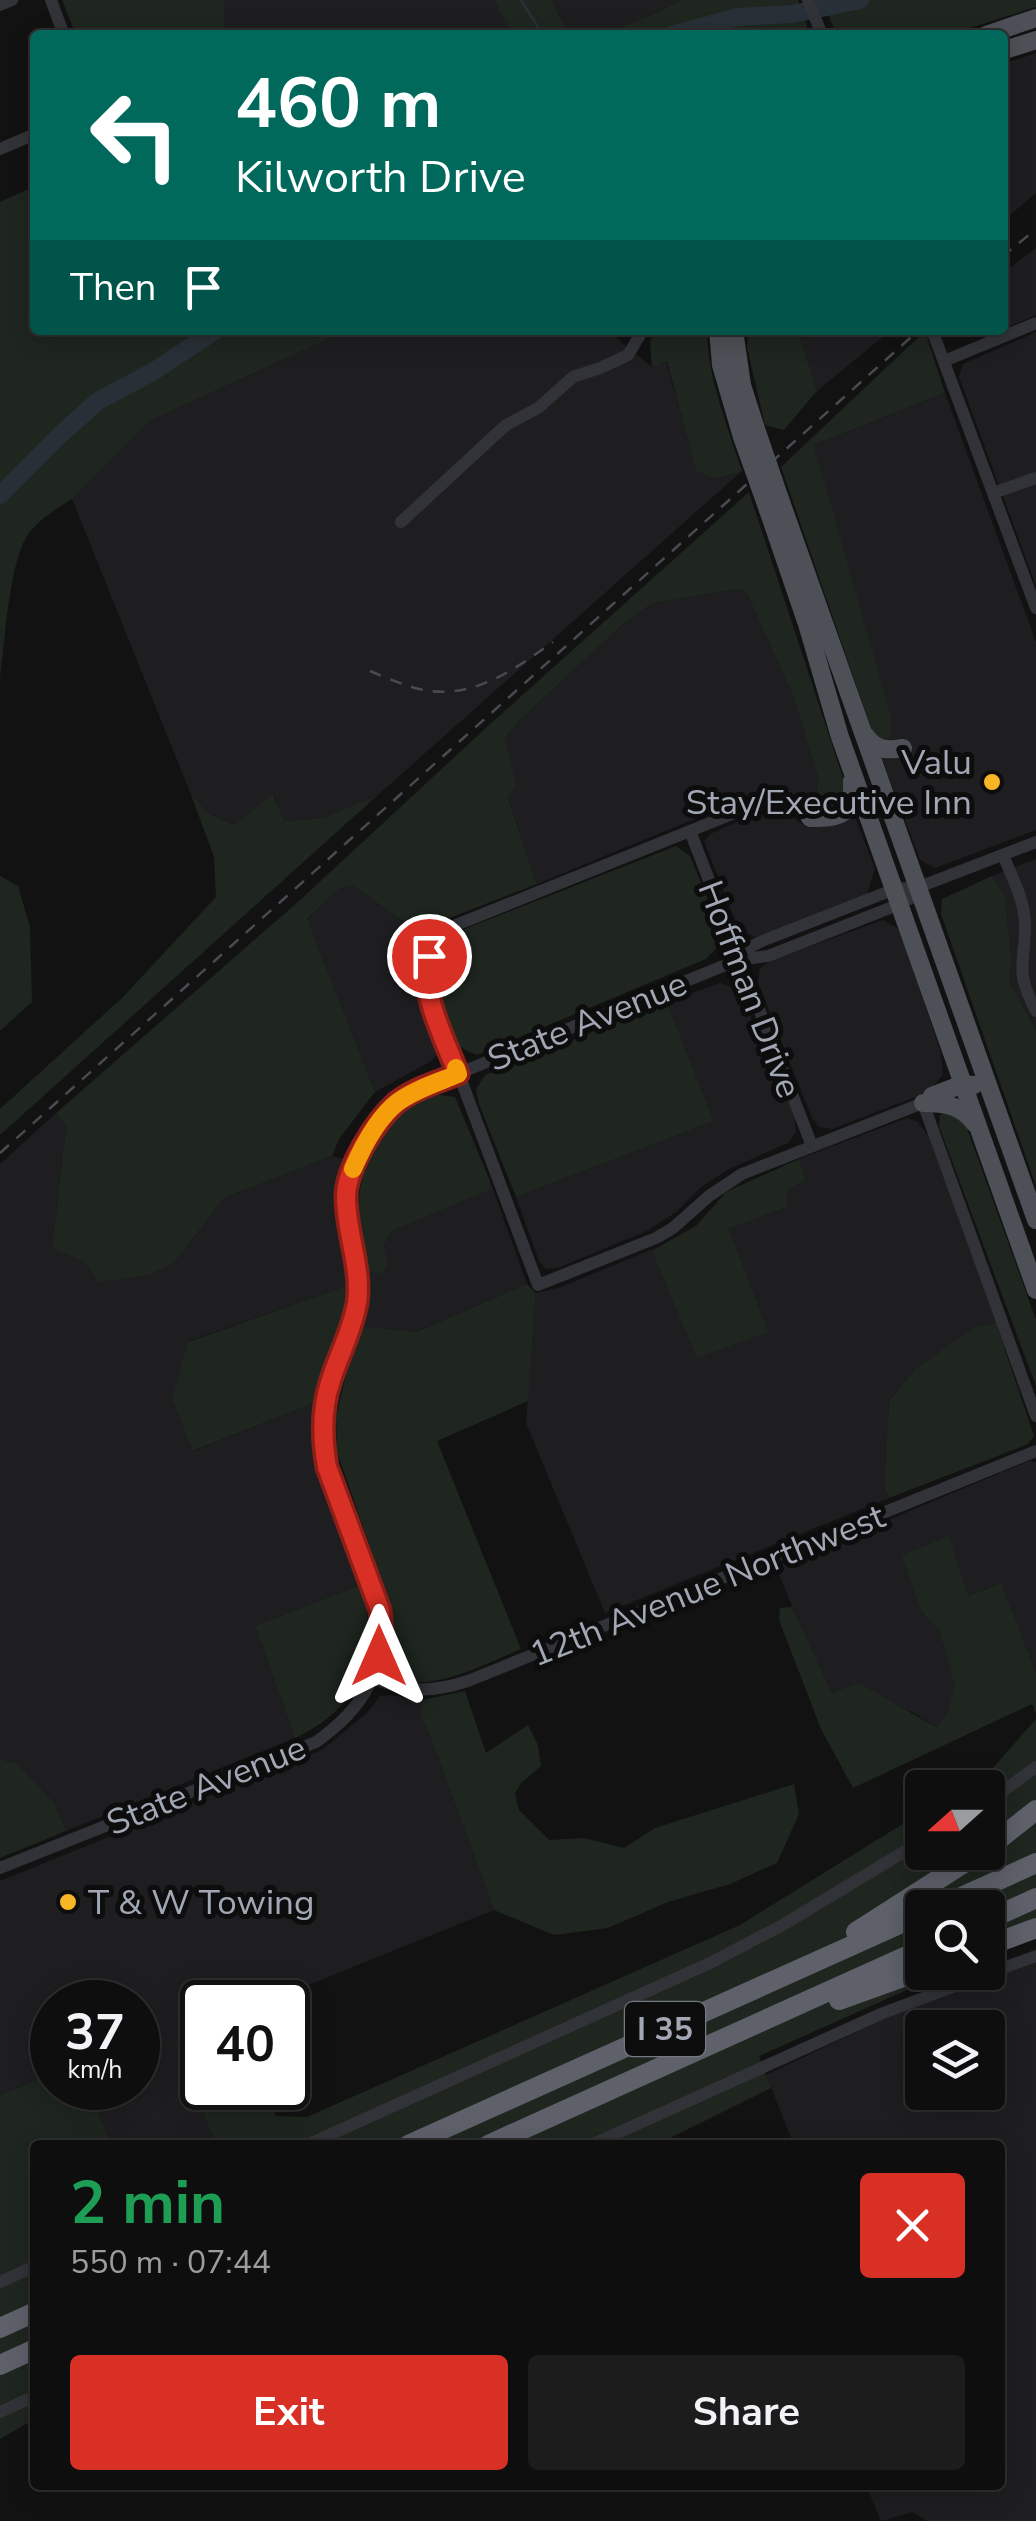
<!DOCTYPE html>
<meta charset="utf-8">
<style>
body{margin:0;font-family:"Nunito Sans",sans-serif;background:#1c1c1c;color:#f1f3f6;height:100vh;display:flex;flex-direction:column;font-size:38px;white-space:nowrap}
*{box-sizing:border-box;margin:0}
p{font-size:32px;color:#9b9c9e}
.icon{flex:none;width:55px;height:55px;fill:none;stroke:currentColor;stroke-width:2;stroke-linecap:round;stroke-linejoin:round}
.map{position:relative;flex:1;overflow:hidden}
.sheet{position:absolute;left:30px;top:2140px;width:975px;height:350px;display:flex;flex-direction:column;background:#0e0e0e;border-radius:10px;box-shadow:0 5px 25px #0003,0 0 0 2px #2e2e2e}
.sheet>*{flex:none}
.banner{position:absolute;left:30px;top:30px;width:978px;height:305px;border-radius:10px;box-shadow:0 5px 25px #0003,0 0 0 2px #2e2e2e;background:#00695c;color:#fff;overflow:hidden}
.needle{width:65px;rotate:249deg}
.buttons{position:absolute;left:905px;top:1770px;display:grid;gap:20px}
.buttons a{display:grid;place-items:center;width:100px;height:100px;border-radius:10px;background:#0e0e0e;box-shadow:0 5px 25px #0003,0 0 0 2px #2e2e2e;font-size:50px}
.speed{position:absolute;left:30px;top:1980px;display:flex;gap:20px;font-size:50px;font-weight:700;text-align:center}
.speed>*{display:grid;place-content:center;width:130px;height:130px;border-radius:50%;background:#0e0e0e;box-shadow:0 5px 25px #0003,0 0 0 2px #2e2e2e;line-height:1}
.speed small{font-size:25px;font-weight:400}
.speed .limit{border:5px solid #111;border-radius:15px;background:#fff;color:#111}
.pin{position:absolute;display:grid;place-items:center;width:85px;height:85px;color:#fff;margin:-42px;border:5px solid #fff;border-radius:50%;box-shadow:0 2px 10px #0007}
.me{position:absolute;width:110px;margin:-55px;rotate:0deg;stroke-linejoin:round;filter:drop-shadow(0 0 8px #0008)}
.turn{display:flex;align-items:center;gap:35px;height:210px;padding:0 40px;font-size:45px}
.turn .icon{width:130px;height:130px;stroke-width:2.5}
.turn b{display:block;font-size:70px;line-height:85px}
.then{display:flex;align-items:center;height:95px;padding:0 40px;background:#0003;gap:20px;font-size:38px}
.round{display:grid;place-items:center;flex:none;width:105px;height:105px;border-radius:10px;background:#1c1c1c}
.overview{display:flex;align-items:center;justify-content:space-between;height:170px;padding:0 40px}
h1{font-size:60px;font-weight:700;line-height:75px;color:#1e9e55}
.button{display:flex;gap:20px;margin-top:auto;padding:20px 40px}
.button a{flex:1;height:115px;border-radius:10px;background:#d93025;color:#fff;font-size:40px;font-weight:700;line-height:115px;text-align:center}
.button a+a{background:#1c1c1c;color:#f1f3f6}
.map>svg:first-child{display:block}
.built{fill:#1e1e20;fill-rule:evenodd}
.green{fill:#1e261f}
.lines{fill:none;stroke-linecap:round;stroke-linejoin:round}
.stream{stroke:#283037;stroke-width:2.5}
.river{stroke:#283037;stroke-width:18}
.minor{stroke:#323338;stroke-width:12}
.major{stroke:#4e5057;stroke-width:18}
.highway{stroke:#5e616a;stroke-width:20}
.rail{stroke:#494b51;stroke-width:2.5;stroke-dasharray:12 10;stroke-linecap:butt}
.major-bridge{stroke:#4e5057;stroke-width:18}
.route-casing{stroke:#8d1f18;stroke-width:25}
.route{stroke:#d93025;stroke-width:18}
.slow{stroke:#f59e0b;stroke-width:18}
.poi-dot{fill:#f9b624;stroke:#0d0d0e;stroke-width:4}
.labels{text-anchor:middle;stroke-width:10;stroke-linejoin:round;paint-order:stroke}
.shield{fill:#0d0d0e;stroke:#757982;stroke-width:2.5}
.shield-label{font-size:32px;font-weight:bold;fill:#a2a7b4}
.poi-label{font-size:35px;fill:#a2a7b4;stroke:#0d0d0e;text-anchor:end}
.street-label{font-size:35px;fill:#a2a7b4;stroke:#0d0d0e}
</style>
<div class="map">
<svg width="1036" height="2521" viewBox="0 0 1036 2521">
<rect width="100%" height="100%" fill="#121213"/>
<path class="built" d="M224 0H494L511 35H225Z
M551 0H681L656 13 600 35H570Z
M1036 53V193L1003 221V64Z
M1036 248V315L1003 329V273Z
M347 330H612L618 339 652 367 666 360 696 470 716 479 742 471 378 795 323 818 283 821 274 795 234 825 208 813 190 792 72 499 150 421Z
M798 330H891L817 391Z
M1036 332V586L959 377 963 364Z
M945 393 1036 642V830L935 868 920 860 873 734 832 512 814 445Z
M739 589 747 593 757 614 794 698 818 778 815 801 778 793 738 801 537 884 508 797 505 738 518 722 623 624 651 604Z
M853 812 875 869 867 894 755 937 743 931 734 918 704 841 710 834 748 817 770 814 795 819 806 827 835 821Z
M1036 859V1030L1010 983 1011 955 1005 895 992 876Z
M341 886H353L426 937 421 947 416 972 420 999 439 1053 431 1061 375 1092 307 920Z
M883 920 898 929 904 942 941 1053 943 1075 926 1093 832 1129 819 1127 812 1118 758 983 760 968 772 960Z
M720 983 735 988 740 994 794 1112 796 1132 788 1143 727 1170 700 1188 676 1212 647 1231 558 1268 546 1269 539 1261 516 1197 714 1121 667 1002Z
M56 1113 66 1125 52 1248 175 1262 224 1198 332 1156 346 1159 340 1174 346 1286 189 1341 194 1451 319 1401 317 1447 326 1488 362 1584 255 1626 295 1738 66 1831 54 1802 17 1764 0 1759V1164Z
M907 1118 918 1122 929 1137 996 1323 976 1328 917 1367 889 1401 884 1486 889 1498 605 1613 526 1423 536 1293 561 1287 660 1246 654 1254 767 1332 729 1229 787 1207V1190L806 1180 799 1159Z
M490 1181 527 1284 416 1332 362 1326 367 1302V1272L380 1274 384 1246 390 1232 488 1190Z
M1029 1461 1036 1462V1673L1000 1583 968 1596 921 1611 939 1630 954 1684 948 1712 936 1727 914 1713 894 1704 832 1693 803 1633 776 1567Z
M390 1695 422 1700 420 1717 429 1733 494 1910 266 2002H202V2028L174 2040 216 2145H112L88 2088H138V2002H52V2074L0 2095V1881L322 1750 367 1713 380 1696Z
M1036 1963V2521H927L912 2512 881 2521 866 2485H1000V2145H794L766 2075 913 2005ZM922 2028H988V2092H922Z"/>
<path class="green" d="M62 0H224L225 35H76Z
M494 0H551L570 35H511Z
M681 0H798L810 35H600L656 13Z
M823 0H1036V7L948 35H836Z
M35 186V330H347L150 421 72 499C57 508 40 519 29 533 9 560 5 643 0 679V202Z
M654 330H707C707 376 728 428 742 471L716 479 696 471 667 361 652 367 650 344Z
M749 330H798L817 391 784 430 765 425 747 347Z
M925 331 945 393 814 445 892 720 889 739 881 743 873 734 781 467Z
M749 492 843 778 847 795 835 809 821 806 815 801 818 778 794 698 747 593 739 589 651 604 623 624 518 722 505 738 516 785 508 798 537 884 447 919 426 937 353 886 341 887 307 919 375 1092 339 1139 332 1156 224 1198 175 1262 148 1275 99 1282 85 1262 52 1248 66 1126 56 1113 299 901 489 725Z
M190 792 208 813 234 825 273 794 284 821 323 818 378 795 0 1135V1109L123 997 216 897 214 857Z
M676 846 690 856 712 910 721 943 706 959 477 1055C472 1053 467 1051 462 1048 445 1036 427 989 431 968 434 954 442 944 452 934Z
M0 876 18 886 30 927 32 1002 0 1031Z
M992 876 1005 895 1011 955 1010 983 1036 1030V1186L941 914 942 899Z
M667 1002 714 1121 516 1197 479 1104 476 1089 485 1075Z
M434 1094 455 1097 490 1181 489 1190 390 1232 384 1246 387 1266 381 1274 367 1272C365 1251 360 1229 359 1208 358 1160 389 1112 434 1094Z
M950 1112 964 1120 1036 1320V1386L939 1126 940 1115Z
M799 1159 806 1180 787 1190V1207L729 1229 768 1332 697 1358 653 1253 660 1246 696 1226 726 1192Z
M527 1284 536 1293 528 1401 437 1441 521 1649C495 1660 430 1693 403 1679 402 1678 393 1668 392 1667L391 1607 337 1452 336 1416 349 1362 362 1326 416 1332Z
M346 1286 344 1314 322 1379 319 1401 193 1451 172 1399 188 1342Z
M996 1323 1034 1436 1028 1444 889 1498 884 1486 889 1401 917 1367 976 1327Z
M949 1536 968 1596 1001 1583 1036 1673V1713L1032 1704 853 1788 821 1729 779 1620 780 1608 792 1607 832 1693 859 1683 936 1727 948 1712 954 1684 939 1630 921 1611 902 1555Z
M362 1584C379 1652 362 1708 295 1738L255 1626Z
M465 1691 486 1753 528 1725 538 1745 541 1766 521 1783 515 1794 519 1810 549 1840 584 1838 624 1848 655 1828 794 1784 799 1814 777 1863 730 1884 668 1902 608 1928 554 1935 494 1910 429 1733 420 1717 422 1700Z
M1036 1719V1929L988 1953V1908H922V1972L966 1973 930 1984 918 1985 759 2056 771 2088 656 2145H216L174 2040 202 2028V2088H268L276 2116 307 2117 740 1925 922 1812V1852H988V1788L962 1787 992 1769Z
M0 1759 17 1764 54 1802 66 1831 0 1858Z
M52 2074V2088H88L112 2145H35V2419L0 2439V2095Z"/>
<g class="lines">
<path class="stream" d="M521 0 543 35"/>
<path class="river" d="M672 35 738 17 793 14 860 0
M0 495 60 435 98 401 154 371 216 330"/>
<path class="minor" d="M51 0 64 35
M808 0 822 35
M0 5 12 0
M0 149 35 134
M932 330 1036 608
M944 361 1036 323
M993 493 1036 478
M401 522 506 425 538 408 573 377 600 368 628 355 643 330
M810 818C791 805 774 802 752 806L456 925C431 941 422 963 428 992L538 1285 656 1238 673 1228 709 1196 742 1174 923 1103 1036 1416
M690 831 812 1146
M1003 855C1012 877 1025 901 1025 925 1025 967 1014 969 1036 1011
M738 960 752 946 762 941 895 889 919 887 1036 842
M374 1679C411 1692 430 1693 468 1681L1036 1451
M988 1802 1036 1767
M0 1868 316 1742C364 1708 387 1670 380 1610L327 1467C322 1439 321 1411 330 1384 338 1357 352 1333 356 1304 362 1269 348 1234 346 1198 345 1166 372 1126 394 1105 402 1098 412 1094 420 1089L738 960 768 956 900 904 911 898 919 887
M307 2145 710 1963 781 1926 922 1841
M591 2145 883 2013 1036 1956
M0 2282 35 2266
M0 2412 35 2396"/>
<path class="major" d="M986 35 1036 18
M1002 51 1036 40
M718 330 721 365 742 437
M734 330 742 385 755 426
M780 499 1036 1220
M768 510 807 624 840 737 1036 1290
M865 735C876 750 885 751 903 748
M810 818C841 818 854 815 852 781
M932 1096 963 1084 974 1085
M923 1103C945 1103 962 1105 975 1124"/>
<path class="highway" d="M988 1848 1036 1810
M937 1908 1036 1863
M988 1920 1036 1898
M856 1932 981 1852
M988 1946 1036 1928
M839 2000 922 1970
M408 2145 922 1914
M488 2145 922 1949
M0 2328 35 2312
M0 2365 35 2349"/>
<path class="rail" d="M1002 257 1036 229
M370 671C384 677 399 683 415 688 469 703 512 671 553 642
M0 1153 919 330"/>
<path class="major-bridge" d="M755 426 780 499
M742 437 768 510"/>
</g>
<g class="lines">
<g class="route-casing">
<path id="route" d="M379 1656 382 1633 380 1610 327 1467C322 1439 321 1411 330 1383 338 1356 352 1332 357 1303 362 1267 346 1233 346 1197 346 1168 375 1122 396 1103 413 1089 438 1082 458 1074 445 1040 419 992 429 956"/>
</g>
<use href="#route" class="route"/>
<path class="slow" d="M353 1169C363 1146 378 1117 398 1102 416 1089 439 1082 458 1074L456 1068"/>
</g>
<g class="poi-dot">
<circle cx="992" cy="782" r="10"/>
<circle cx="68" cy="1902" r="10"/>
</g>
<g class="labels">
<rect class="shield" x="625" y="2002" width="80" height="54" rx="8"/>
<g class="shield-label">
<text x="665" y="2040">I 35</text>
</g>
<g class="poi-label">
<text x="972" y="774">Valu<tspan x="972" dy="40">Stay/Executive Inn</tspan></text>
<text x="88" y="1914" text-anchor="start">T &amp; W Towing</text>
</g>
<g class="street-label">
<text transform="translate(750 989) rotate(69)" y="12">Hoffman Drive</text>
<text transform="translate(587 1021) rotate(-22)" y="12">State Avenue</text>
<text transform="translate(707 1585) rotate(-22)" y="12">12th Avenue Northwest</text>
<text transform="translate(206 1785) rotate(-22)" y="12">State Avenue</text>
</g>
</g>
</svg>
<div class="buttons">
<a><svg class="needle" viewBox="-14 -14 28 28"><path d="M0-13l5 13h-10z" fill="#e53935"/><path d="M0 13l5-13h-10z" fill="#9b9c9e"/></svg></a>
<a><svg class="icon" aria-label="search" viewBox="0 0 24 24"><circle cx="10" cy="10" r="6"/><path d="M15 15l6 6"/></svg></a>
<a><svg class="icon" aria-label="layers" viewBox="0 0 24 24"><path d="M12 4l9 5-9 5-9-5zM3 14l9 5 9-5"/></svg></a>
</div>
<div class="speed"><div>37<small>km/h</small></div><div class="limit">40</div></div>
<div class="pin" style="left:429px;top:956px;background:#d93025"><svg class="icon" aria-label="arrive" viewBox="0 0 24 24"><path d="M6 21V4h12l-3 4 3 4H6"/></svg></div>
<svg class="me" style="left:379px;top:1656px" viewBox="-20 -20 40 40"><path d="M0-17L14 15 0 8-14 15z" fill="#d93025" stroke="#fff" stroke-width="4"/></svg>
<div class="banner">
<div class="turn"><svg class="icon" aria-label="left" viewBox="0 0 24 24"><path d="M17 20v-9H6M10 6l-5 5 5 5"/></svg><div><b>460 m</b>Kilworth Drive</div></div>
<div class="then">Then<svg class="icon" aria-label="arrive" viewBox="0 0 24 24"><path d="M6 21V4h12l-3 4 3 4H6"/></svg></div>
</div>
<section class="sheet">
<div class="overview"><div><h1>2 min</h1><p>550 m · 07:44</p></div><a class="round" style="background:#d93025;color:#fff"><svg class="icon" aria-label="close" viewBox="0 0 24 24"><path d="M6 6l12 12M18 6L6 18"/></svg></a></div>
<div class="button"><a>Exit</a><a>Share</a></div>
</section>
</div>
